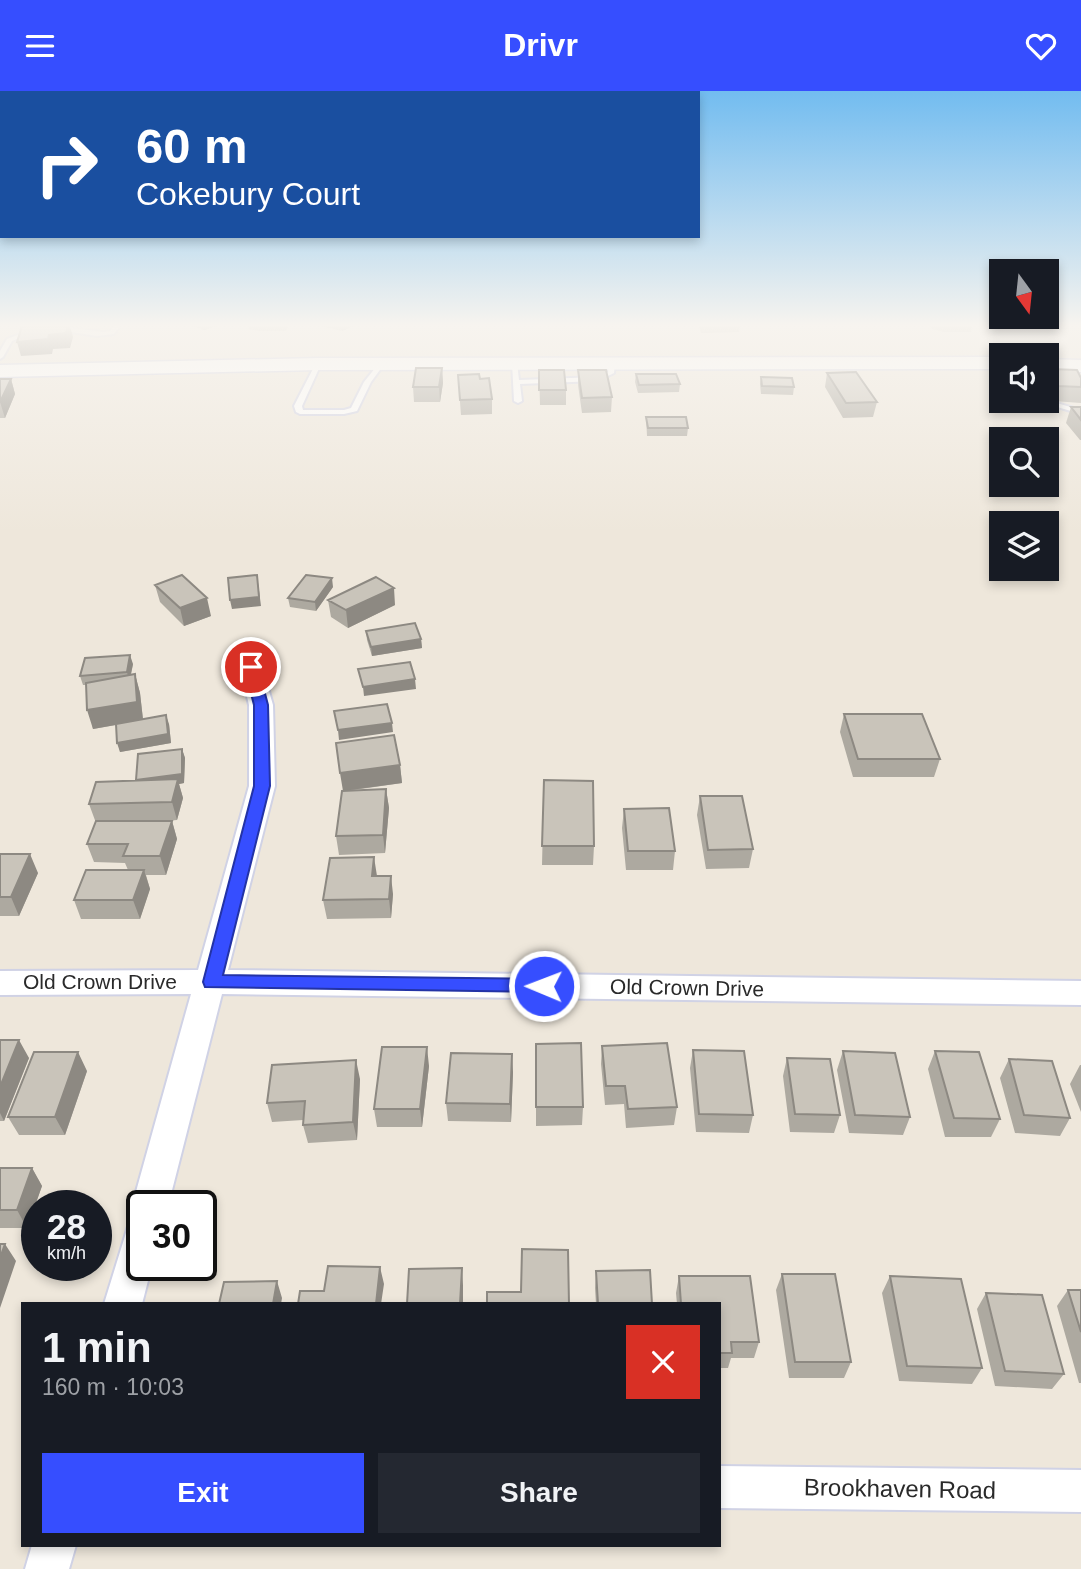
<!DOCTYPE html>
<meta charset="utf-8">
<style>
body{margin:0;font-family:Helvetica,sans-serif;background:#242831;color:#f1f3f6;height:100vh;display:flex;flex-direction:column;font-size:26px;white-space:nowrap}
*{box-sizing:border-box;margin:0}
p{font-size:23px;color:#9ea1a6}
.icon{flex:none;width:38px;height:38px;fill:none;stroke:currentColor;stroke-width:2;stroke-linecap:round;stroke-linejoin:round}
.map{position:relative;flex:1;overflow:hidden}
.sheet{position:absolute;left:21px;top:1211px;width:700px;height:245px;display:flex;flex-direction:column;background:#171b24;border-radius:0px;box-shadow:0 4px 10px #0003}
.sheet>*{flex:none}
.banner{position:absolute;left:0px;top:0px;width:700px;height:147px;box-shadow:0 4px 10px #0003;background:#1a4fa0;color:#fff;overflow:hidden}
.needle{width:46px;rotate:165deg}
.controls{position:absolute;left:989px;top:168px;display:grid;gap:14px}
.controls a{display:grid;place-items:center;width:70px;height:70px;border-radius:0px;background:#171b24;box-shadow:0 4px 10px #0003;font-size:35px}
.speed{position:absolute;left:21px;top:1099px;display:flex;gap:14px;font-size:35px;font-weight:700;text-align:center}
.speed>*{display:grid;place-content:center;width:91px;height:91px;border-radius:50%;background:#171b24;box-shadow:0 4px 10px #0003;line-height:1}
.speed small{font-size:18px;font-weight:400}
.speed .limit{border:4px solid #111;border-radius:10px;background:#fff;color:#111}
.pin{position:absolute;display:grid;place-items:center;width:60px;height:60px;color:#fff;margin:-30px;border:4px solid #fff;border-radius:50%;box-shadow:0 2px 7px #0007}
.me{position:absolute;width:77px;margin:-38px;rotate:271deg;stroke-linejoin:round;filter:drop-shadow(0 0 5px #0008)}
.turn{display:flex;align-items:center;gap:24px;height:147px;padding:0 21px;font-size:32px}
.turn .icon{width:91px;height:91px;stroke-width:2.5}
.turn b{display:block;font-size:49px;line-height:60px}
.round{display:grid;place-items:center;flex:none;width:74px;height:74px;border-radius:0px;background:#242831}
.summary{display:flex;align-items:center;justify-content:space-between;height:119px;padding:0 21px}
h1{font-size:42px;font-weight:600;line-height:52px}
.button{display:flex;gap:14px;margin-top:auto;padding:14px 21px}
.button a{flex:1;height:80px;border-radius:0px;background:#364eff;color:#fff;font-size:28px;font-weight:600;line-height:80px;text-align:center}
.button a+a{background:#242831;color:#f1f3f6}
header{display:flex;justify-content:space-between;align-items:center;height:91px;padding:0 21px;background:#364eff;color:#fff;font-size:32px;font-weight:600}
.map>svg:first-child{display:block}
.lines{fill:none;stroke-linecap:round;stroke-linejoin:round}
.lane-casing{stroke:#d0d2e5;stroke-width:4}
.street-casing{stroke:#d0d2e5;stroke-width:4}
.secondary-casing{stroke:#d0d2e5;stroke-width:3}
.lane{fill:#fff;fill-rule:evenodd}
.street{fill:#fff;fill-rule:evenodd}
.secondary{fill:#fff;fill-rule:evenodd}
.wall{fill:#ada9a0}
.shaded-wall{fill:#8d8982}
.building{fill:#c9c4ba;stroke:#8d8982;stroke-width:2}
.route{fill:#364eff;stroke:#2333a6;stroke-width:2}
.labels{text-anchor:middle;stroke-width:5;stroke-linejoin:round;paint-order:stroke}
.street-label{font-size:21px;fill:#2a2a2a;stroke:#fff}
.near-street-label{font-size:24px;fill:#2a2a2a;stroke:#fff}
</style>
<header><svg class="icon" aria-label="menu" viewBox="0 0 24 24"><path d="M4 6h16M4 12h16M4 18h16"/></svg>Drivr<svg class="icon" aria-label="heart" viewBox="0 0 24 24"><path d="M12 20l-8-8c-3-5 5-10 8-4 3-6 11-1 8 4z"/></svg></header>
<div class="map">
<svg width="1081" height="1478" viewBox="0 0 1081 1478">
<rect width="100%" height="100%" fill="#eee7db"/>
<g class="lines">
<g class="lane-casing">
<path id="lane" d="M54 235 104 241 110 240 114 235H120L114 243 97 245 52 238V236Z
M31 239 36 240 12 250 3 266 0 268V260L7 248Z
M612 269 615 271 614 282 598 290 520 293 522 310 518 312 514 310 512 271 517 272 519 289 597 286 608 281 609 271Z
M380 271 385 272 371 291 357 320 344 323H300L296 321 294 315 316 272 321 273 302 315 303 319H344L351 317 364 291Z
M1046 309 1081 319V323L1037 310Z"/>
</g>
<g class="street-casing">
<path id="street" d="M251 569 262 576 273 614 275 695 228 879 1081 890V914L222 903 168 1115H142V1174H152L142 1213H104L129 1132 140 1128 132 1115 191 903 0 904V880L198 879 249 695V614L240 576Z
M719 1375 1081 1379V1421L719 1417Z
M32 1454H76L69 1478H25Z"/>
</g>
<g class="secondary-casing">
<path id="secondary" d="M1001 266V278L318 279 0 286V274L318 267Z
M1046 268 1081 269V281L1046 280Z"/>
</g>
<use href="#lane" class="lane"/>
<use href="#street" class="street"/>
<use href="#secondary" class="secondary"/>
</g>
<path class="wall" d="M192 235H216L204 239Z
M249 235H288L286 240H259L249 238Z
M320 235H353L342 240Z
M699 235H740L739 241 701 242Z
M930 235H972L971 241H944L932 238Z
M442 277 443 292 440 311H414L413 296Z
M1050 278 1081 287V312L1054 310 1046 294Z
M539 279 566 299V314H540Z
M578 279 612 306 611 321 582 322 578 294Z
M827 282 877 311 873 326 843 327 825 296Z
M636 283 680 293 679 301 638 302 635 291Z
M458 284 480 288 492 308V323L461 324Z
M761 286 794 296 793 304 761 303 760 293Z
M0 288H11L15 303 5 327H0Z
M1071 316H1081V349H1080L1066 332Z
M646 326 688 337 687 345H647Z
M155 494 211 525 184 535 160 511Z
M333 496 316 520 290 516 288 507Z
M328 509 395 514 348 537 331 526Z
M366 540 421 548 422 557 372 565 367 549Z
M133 573 131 584 135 583 140 602 143 628 169 633 171 652 120 661 116 634 93 638 86 594H83L80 585Z
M844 623 940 668 934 686H853L840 641Z
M182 658 185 667 184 692 179 693 183 707 177 729 165 730H172L177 748 166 784H146L150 798 140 828H81L74 809 128 779 125 772 94 771 87 753 96 732 89 713 136 690Z
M400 674 402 692 347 700 386 698 389 717 385 762 339 764 336 745 342 700Z
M544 689 594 755 593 774H542Z
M700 705 753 758 749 777 706 778 697 724Z
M624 718 675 760 673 779H626L622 737Z
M0 763 38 782 19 825H0Z
M393 803 391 827 327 828 323 809Z
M0 949 29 967 4 1030H0Z
M536 953 583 1016 582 1034 536 1035Z
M602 955 677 1016 674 1034 626 1037 624 1013 605 1014 601 973Z
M693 959 753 1024 749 1042 696 1041 690 977Z
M843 960 910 1026 903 1044 849 1042 837 979Z
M935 960 1000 1028 991 1046H945L928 978Z
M787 967 840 1024 834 1042 790 1041 783 985Z
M1009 968 1070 1027 1060 1045 1015 1042 1000 987Z
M1080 974H1081V1021L1070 993Z
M429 975 422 1036H377L374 1018Z
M87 980 65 1044H19L8 1026Z
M513 981 511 1031 448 1030 446 1012Z
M360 988 357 1049 308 1052 303 1034V1029L272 1031 267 1012Z
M0 1077H32L42 1095 27 1137H0Z
M596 1180 652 1213H596L595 1197Z
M782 1183 851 1271 844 1287H789L776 1199Z
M679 1185H750L759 1251 754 1267H731L728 1277H719V1213H677L676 1202Z
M890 1185 982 1277 972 1293 899 1290 882 1202Z
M1068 1199H1081V1292H1079L1057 1215Z
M986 1202 1064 1283 1052 1298 995 1295 977 1218Z"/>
<path class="shaded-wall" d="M68 235H70L73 246 70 257 53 258 52 263 21 265 17 251 49 244Z
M203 235H216L204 239Z
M341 235H353L342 240Z
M442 277 443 292 440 311 439 296Z
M11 288 15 303 5 327 0 311Z
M257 484 261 515 232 518 230 509Z
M332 487 333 496 316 520 315 511Z
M394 497 395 514 348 537 346 519Z
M207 507 211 525 184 535 180 517Z
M421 548 422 557 372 565 371 556Z
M130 564 133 573 129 591 127 581Z
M135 583 140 602 143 629 93 638 87 619Z
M415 588 416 598 364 605 363 596Z
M166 624 169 633 171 652 120 661 117 652Z
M392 632 393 641 339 649 338 639Z
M182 658 185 667 184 692 179 693 183 707 177 729 172 711 139 698 136 689Z
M400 674 402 692 343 700 340 682Z
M386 698 389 717 385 762 383 744Z
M172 730 177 748 166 784 160 765Z
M30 763 38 782 19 825 11 806Z
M374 766 377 785H372Z
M144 779 150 798 140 828 133 809Z
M391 785 393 803 391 827 389 808Z
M19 949 29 967 4 1030 0 1022V996Z
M427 956 429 975 422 1036 420 1018Z
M78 961 87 980 65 1044 55 1026Z
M512 963 513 981 511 1031 510 1013Z
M356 969 360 988 357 1049 353 1031Z
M32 1077 42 1095 27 1137 17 1119Z
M5 1153 16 1170 0 1217V1167Z
M380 1176 384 1193 381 1213H376Z
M462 1177 463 1194V1213H460Z
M277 1190 282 1207 281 1213H273Z"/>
<path class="building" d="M22 235H68L66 242 49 244 48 248 17 251Z
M416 277H442L439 296H413Z
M1050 278 1077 279 1081 287V296L1058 295Z
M539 279H564L566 299H539Z
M578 279H606L612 306 582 307Z
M856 281 877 311 846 312 827 282Z
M479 283 480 288 489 287 492 308 460 309 458 284Z
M636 283H676L680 293 639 294Z
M761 286 792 287 794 296 762 295Z
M0 288H11L0 311Z
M1071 316H1081V329Z
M646 326H686L688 337H648Z
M182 484 207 507 180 517 155 494Z
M257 484 259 506 230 509 228 487Z
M306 484 332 487 315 511 288 507Z
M376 486 394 497 346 519 328 509Z
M415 532 421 548 371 556 366 540Z
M130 564 127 581 80 585 85 567Z
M410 571 415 588 363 596 358 578Z
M135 583 137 611 87 619 86 592Z
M387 613 392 632 338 639 334 620Z
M844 623H922L940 668H858Z
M166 624 168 643 117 652 116 633Z
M394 644 400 674 340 682 336 652Z
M182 658V683L136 689 138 663Z
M178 688 172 711 89 713 96 691Z
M544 689 593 690 594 755H542Z
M386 698 383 744 336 745 342 700Z
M700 705H742L753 758 708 759Z
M669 717 675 760H628L624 718Z
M96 730H172L160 765H123L128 753H87Z
M0 763H30L11 806H0Z
M374 766 372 785H391L389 808 323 809 330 767Z
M86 779H144L133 809H74Z
M0 949H19L0 996Z
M581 952 583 1016H536V953Z
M667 952 677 1016 628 1018 625 995H606L602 955Z
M382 956H427L420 1018H374Z
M693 959 744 960 753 1024 699 1023Z
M843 960 895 962 910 1026 855 1024Z
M935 960 979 961 1000 1028 954 1027Z
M34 961H78L55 1026H8Z
M451 962 512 963 510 1013 446 1012Z
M787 967 830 968 840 1024 795 1023Z
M1009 968 1052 970 1070 1027 1024 1024Z
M356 969 353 1031 303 1034 305 1010 267 1012 272 974Z
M0 1077H32L17 1119H0Z
M0 1153H5L0 1167Z
M522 1158 568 1159 569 1213H487V1201H521Z
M328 1175 380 1176 376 1213H298L300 1200H324Z
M462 1177 460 1213H407L409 1178Z
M650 1179 652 1213H598L596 1180Z
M782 1183H835L851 1271H795Z
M679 1185H750L759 1251H731L732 1262H719V1213H681Z
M890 1185 961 1188 982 1277 907 1275Z
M277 1190 273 1213H219L224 1191Z
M1068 1199H1081V1241Z
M986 1202 1042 1204 1064 1283 1005 1280Z"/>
<linearGradient id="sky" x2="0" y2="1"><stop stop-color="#72bcf0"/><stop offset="0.53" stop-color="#f7f4ef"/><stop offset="1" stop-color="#f7f4ef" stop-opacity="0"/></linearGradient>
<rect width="1081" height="442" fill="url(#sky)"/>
<path class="route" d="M251 572 258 576 268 614 270 695 223 884 544 888 554 895 551 901 205 896 203 891 254 695V614L244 576Z"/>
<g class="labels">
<g class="street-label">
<text x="100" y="898">Old Crown Drive</text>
<text transform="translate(687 897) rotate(1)" y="7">Old Crown Drive</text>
</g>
<g class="near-street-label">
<text transform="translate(900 1398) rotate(1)" y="8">Brookhaven Road</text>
</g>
</g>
</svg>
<div class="controls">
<a><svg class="needle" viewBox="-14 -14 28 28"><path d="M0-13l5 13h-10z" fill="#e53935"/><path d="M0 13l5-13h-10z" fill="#9ea1a6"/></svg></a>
<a><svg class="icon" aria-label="sound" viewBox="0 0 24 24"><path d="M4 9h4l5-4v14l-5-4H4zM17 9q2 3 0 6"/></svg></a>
<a><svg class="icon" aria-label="search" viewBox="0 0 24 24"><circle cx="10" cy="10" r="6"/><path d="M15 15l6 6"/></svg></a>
<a><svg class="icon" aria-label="layers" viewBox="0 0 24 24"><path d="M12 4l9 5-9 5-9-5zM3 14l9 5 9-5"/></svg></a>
</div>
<div class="speed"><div>28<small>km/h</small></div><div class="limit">30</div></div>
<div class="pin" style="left:251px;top:576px;background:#d93025"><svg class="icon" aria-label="arrive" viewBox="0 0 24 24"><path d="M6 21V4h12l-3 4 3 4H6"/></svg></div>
<svg class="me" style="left:544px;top:895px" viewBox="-20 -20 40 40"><circle r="17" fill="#364eff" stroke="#fff" stroke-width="3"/><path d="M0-11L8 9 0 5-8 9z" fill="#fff"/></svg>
<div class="banner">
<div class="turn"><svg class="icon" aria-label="right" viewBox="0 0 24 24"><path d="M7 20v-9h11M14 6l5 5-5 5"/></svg><div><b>60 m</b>Cokebury Court</div></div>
</div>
<section class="sheet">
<div class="summary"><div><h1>1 min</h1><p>160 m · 10:03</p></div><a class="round" style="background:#d93025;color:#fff"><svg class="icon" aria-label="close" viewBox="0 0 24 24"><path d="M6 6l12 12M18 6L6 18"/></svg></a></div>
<div class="button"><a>Exit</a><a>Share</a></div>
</section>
</div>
